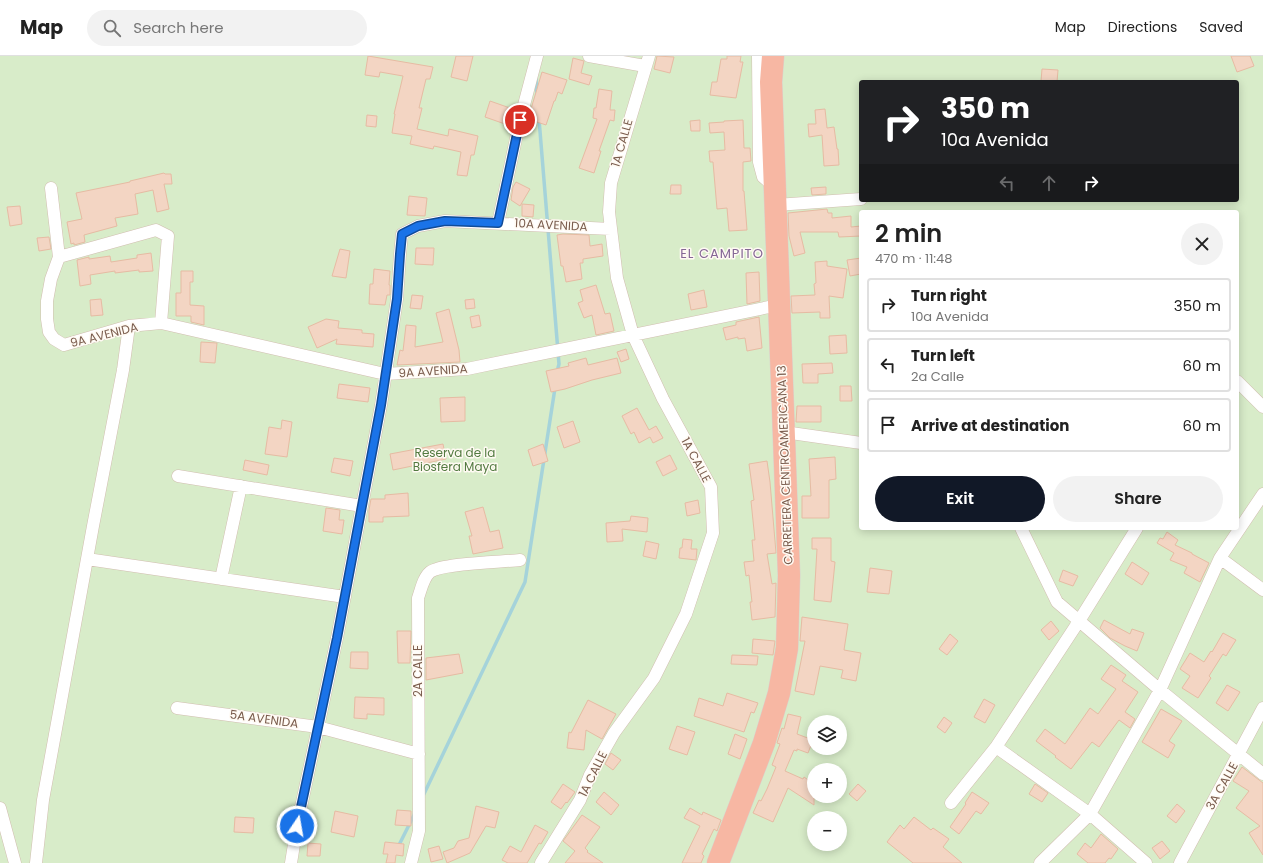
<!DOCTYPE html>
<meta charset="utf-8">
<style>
body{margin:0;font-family:Poppins,sans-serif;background:#f2f2f2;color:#222;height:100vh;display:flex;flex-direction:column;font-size:15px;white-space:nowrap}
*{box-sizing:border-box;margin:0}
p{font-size:13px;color:#767676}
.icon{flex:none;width:22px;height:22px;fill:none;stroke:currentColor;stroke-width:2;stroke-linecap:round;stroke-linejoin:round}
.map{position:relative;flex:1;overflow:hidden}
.panel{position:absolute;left:859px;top:154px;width:380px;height:320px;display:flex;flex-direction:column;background:#fff;border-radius:4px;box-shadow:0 2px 10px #0003}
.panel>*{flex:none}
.top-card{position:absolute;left:859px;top:24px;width:380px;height:122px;border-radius:4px;box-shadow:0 2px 10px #0003;background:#202124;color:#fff;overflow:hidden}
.tools{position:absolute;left:807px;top:659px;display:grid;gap:8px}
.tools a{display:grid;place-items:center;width:40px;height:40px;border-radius:50%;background:#fff;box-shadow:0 2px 10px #0003;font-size:20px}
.pin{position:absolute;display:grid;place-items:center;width:34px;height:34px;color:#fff;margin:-17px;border:2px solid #fff;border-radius:50%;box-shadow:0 1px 4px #0007}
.me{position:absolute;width:44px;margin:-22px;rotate:12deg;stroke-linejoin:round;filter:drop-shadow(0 0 3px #0008)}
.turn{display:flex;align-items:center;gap:14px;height:84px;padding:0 16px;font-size:18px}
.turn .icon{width:52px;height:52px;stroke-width:2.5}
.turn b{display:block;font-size:28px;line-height:34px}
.lanes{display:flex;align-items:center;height:38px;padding:0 16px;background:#0003;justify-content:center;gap:20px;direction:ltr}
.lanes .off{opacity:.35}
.round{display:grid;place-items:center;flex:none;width:42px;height:42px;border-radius:21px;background:#f2f2f2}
.summary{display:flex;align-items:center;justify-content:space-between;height:68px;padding:0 16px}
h1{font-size:24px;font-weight:600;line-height:30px}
.primary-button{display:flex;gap:8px;margin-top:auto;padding:8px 16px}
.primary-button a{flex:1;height:46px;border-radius:24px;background:#111827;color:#fff;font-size:16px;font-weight:600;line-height:46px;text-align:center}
.primary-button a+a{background:#f2f2f2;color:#222}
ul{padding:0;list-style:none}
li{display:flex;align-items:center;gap:12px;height:54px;margin:0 8px 6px;padding:0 8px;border:2px solid #e0e0e0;border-radius:4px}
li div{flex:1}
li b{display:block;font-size:15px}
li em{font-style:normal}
header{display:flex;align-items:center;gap:24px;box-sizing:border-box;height:56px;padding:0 20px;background:#fff;border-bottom:1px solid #e0e0e0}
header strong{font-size:19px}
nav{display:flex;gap:22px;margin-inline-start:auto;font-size:14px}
.search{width:280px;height:36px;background:#f2f2f2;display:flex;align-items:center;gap:10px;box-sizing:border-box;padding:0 14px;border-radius:22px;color:#767676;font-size:15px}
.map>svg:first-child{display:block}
.green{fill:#d8ecc9;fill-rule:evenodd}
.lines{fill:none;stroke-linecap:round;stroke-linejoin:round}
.stream{stroke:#a5d3da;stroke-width:3.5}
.building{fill:#f3d5c3;stroke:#e6bba3}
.street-casing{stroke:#d1beb0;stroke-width:13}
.highway-casing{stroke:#dad1cd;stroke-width:23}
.street{stroke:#fff;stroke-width:12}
.highway{stroke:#f7b7a3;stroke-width:22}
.route-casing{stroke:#114b97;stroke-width:10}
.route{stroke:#1a73e8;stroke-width:7}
.labels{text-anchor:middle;stroke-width:3;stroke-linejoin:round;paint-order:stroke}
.street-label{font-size:12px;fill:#7a5c4d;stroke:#fffaf3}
.park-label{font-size:12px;fill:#537a41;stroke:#fffaf3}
.neighbourhood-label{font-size:13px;letter-spacing:1px;fill:#846695;stroke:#fffaf3}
</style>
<header>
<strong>Map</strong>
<div class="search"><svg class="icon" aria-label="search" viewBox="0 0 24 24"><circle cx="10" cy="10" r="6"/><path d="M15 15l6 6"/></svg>Search here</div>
<nav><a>Map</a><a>Directions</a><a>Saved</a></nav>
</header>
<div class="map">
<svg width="1263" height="807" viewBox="0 0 1263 807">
<rect width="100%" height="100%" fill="#fdf6ec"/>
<path class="green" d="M0 0H1263V807H0ZM861 26H1237V144H861ZM861 156H1237V472H861ZM814 666H840V692H814ZM814 714H840V740H814ZM814 762H840V788H814Z"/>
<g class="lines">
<path class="stream" d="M536 23 537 39
M539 63 559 308 557 316
M423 740 525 526 555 332
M398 791 415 757"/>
</g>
<path class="building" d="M368 0 433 11 430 23H426L419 52H422L417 73 448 80 449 73 478 80 474 99H471L467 120 457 119 461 96 434 90 433 93 410 88 412 80 392 77 395 58H394L403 20 380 16 379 21 365 19Z
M456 0H473L467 25 451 21Z
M657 0 674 1 670 17 654 13Z
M727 0H741L740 6H743L736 42 710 39 712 26H717L721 3H727Z
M1231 0H1250L1254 10 1237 16Z
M573 2 584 5 581 17 592 20 589 29 569 23Z
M1042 13 1058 14 1057 26 1041 25Z
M542 16 567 24 562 38 558 36 555 45H554L546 69 528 63Z
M599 33 612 35 610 54H615L614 65 610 64 599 95H601L594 117 579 112 597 63 593 62 594 52H596Z
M490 45 510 52 505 68 485 61Z
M825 53 827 72 834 71 837 93H838L839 109 824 110 822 79 809 81 808 68H816L815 54Z
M367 59 377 60 376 71 366 70Z
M700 64V75H691L690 65Z
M743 64 744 92H750L751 105 743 106V135H744L747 174 729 175 727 152 717 153 713 106H710L709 95 725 94 724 76 710 77 709 67 724 66V65Z
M164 117 165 118H171L172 128H164L169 153 157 156 153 134 135 138 138 158 115 162 117 170 84 179 85 186 74 189V187L71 188 67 166 82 163 76 137 130 126V125Z
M516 126 530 133 520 150 511 144 513 131Z
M671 129H681V138H670Z
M826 131V138L812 139 811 132Z
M409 140 427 142 425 160 407 159Z
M522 148 534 149 533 161 522 160Z
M20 150 22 168 10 170 7 151Z
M827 153 828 157H832V162L851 160V171L861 170V180L839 181 838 176H800L805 197 794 200 789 180 788 157Z
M563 178 589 179 590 190 602 188 603 200 583 203V207H580L582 223 566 226 563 210H561L557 179Z
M49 181 51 193 39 195 37 182Z
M416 192H434L433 209 415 208Z
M340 193 350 195 346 222 332 220Z
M151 197 153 215 139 216V214L115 217V215L90 219 91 228 80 230 77 204 89 201V203L110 200 111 206 137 202V199Z
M861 202V218L850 220 847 204Z
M827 205V210L847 213 843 242 829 240 830 262H820V256L792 257 791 240 815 239 814 228 816 227 815 206Z
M374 213 390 215 389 229H390V239H387L385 249 369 248 370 228H373Z
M181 215H193V226H190V249L204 250V269L191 266V260H176V237H181Z
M759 216 760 245 747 248 746 217Z
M596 229 605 258 610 257 614 275 596 279 592 259 584 262 578 247 583 245 580 234Z
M704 234 707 251 691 254 688 238Z
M412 239 423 240 421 253 410 252Z
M101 243 103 259 91 260 90 244Z
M474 243 475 252 466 253 465 244Z
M449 253 459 294 460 306 397 309 400 294 403 295 406 269 416 270 415 291 443 286 436 257Z
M479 259 481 270 472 272 470 261Z
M759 261 762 292 747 295 745 282 738 283V281L726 284 723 272 736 269V266Z
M326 263 339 265 338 272 362 274V277L374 278 373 291 336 288 337 283 317 292 308 271Z
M846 279 847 297 830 298 829 280Z
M201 286 217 287 215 307 200 306Z
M626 293 629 303 621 306 617 296Z
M586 302 588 309 617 302 621 317 592 324 565 333 551 336 546 315 569 310 568 307Z
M832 307 833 317 818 318V327H803L802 308Z
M339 328 370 332 368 346 337 342Z
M840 330H851L852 345H840Z
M465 341V365L441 366 440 342Z
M797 350H821V366H796Z
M637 352 649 374 656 370 663 382 653 387 650 381 639 387 634 376 631 378 622 360Z
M282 364 292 366 287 401 265 398 269 371 281 373Z
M573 365 580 386 564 392 557 371Z
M443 388 446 403 393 414 390 398Z
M543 388 548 405 533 410 528 394Z
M670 399 677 413 663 420 656 406Z
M835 401 836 423 829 424V462H802V440H811L809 403Z
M334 402 353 405 350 420 331 416Z
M245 404 269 409 267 419 243 414Z
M767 405 770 426 776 497 767 498 772 528 776 527 775 561 752 564 750 546H752L749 519 746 520 744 506 754 505 752 484H755L751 445 754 444 749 408Z
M408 437 409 460 383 461V466H369V454L371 443H385V439Z
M698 444 700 457 687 460 685 447Z
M483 451 490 476 499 474 503 492 473 498 469 480H472L465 456Z
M326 452 340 454 339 464H344L342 478 323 475Z
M631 460 648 462 647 476 622 473 623 485 607 486 606 467 630 465Z
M1167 476 1178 484 1175 489 1192 497V498L1209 507 1200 526 1184 517 1187 511 1170 504 1174 497 1157 487 1160 482 1163 483Z
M812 482H831V505L835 506 831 546 814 544 817 493H812Z
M683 483 692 484 691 493H697L696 504 679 502 680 492H682Z
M646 485 659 488 656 503 643 500Z
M1132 506 1149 517 1142 529 1125 518Z
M870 512 892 515 889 538 867 536Z
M1063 514 1078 520 1073 530 1059 525Z
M802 561 848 568 844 594 861 597 856 625 841 622 843 614 820 610 814 639 795 635 805 585H800Z
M1104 564 1130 578 1132 573 1144 577 1137 595 1125 590 1110 582 1100 572Z
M1051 565 1059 575 1049 584 1041 574Z
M397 575H411L410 607H398Z
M1223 577 1236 584 1226 600 1223 598 1209 620 1211 622 1198 642 1182 632 1190 620 1180 613 1190 597 1204 606 1211 595 1212 596Z
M950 578 958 585 947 599 939 593Z
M753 583 775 585 773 599 752 597Z
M351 596H368V613L350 612Z
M459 598 463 617 426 624V602Z
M732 599 758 600 757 609 731 608Z
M1111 609 1126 619 1122 625 1138 636 1125 656 1135 663 1130 672 1119 664 1099 691 1092 686 1071 713 1055 701 1056 700 1036 685 1045 673 1065 688 1090 652 1098 658 1116 633 1101 623Z
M1227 629 1240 636 1228 655 1216 647Z
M727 637 758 647 754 657 751 656 744 676 694 660 699 642 723 650Z
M355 641 384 642V659L367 658V663L354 662Z
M984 643 995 649 985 667 974 661Z
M588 644 616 658 602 683 586 674 584 694 567 692 569 676 571 677Z
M1161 653 1182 665 1169 685 1175 689 1168 702 1142 686Z
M788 658 801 661 797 678 813 684 808 697 797 693V695L794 694 785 715 803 723 804 721 814 728V749L788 732 773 766 753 757 759 744 761 745 767 733 776 711 772 709 780 688 777 687 782 672 784 673Z
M944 661 952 667 945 677 937 671Z
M677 670 695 676 687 699 669 693Z
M735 678 747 683 740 703 728 698Z
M611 697 621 704 613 714 605 708Z
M1242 711 1263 727V799L1249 777 1260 770 1236 752 1249 735 1233 725Z
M563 728 575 736 567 747 566 746 561 753 551 746Z
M858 728 866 735 857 745 849 738Z
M1035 728 1048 737 1042 746 1029 738Z
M604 736 619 749 611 759 596 746Z
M972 736 989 747 981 758 976 755 959 778 950 771 966 748 965 747Z
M1177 748 1185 755 1176 767 1167 760Z
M476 750 499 756 495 772 486 770 470 797 447 807 443 796 454 792 458 785 469 782Z
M690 752 702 759 703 756 721 764 717 775 714 773 702 798 704 800 701 807H682L700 770 684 762Z
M397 754 411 755V770L395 769Z
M335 755 358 760 354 781 331 776Z
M582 759 600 771 585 792 588 795 587 796 603 807H565L575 795 563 785Z
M235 761 254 762 253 777 234 776Z
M914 761 931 774 933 772 949 783 943 791 962 807H913L887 786 900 769 904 773Z
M535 769 548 776 541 788 539 787 527 807H508L502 804 510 790 521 796Z
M1101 778 1118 793 1111 803 1109 802 1105 807H1088L1077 798 1085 787 1091 792Z
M1162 785 1170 795 1160 803 1152 792Z
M385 786 404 788 403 800 396 799 395 807H386L388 798H383Z
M308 787 321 788 320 800H307Z
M439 790 443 803 431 806 428 793Z"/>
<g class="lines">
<g class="street-casing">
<path id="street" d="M589 0 645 10
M758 0 759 106 763 121 775 131
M51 132 59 201 51 223 47 245V263L49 276 54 283 64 289 129 270 161 267 385 318 467 313 779 249
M776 149 861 143
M498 167 520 64 537 0
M59 201 156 174 168 180 161 267
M1237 325 1263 351
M784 376 861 387
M178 420 362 450
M1021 472 1057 546 1160 634 1263 718
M1220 502 1263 534
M87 503 345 541
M221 523 241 430
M177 652 318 671 419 698
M996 691 1090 758 1146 807
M951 747 996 691 1079 565 1137 472
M0 752 15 807
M36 807 43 744 93 470 123 314 129 270
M291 807 297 770 337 582 381 349 397 243 400 198 402 178 418 170 445 165 611 173
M411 807 419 775 418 542C421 534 423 522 430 516 442 507 502 506 520 504
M541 807 580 744 590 719 614 677 654 622 686 558 713 477 711 431 663 343 633 279 617 222 609 156 611 127 649 0
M1040 807 1090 758 1160 634 1220 502 1263 438
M1180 807 1263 652"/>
</g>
<g class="highway-casing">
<path id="highway" d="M718 807 764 687 779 637 787 592 789 519 771 26 773 0"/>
</g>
<use href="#street" class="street"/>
<use href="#highway" class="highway"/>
</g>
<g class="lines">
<g class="route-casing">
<path id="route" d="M297 770 337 582 381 349 397 243 400 198 402 178 418 170 445 165 498 167 520 64"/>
</g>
<use href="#route" class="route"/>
</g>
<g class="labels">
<g class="street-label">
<text transform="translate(622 87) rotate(-74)" y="4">1A CALLE</text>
<text transform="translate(551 169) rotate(3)" y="4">10A AVENIDA</text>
<text transform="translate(104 279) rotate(-14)" y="4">9A AVENIDA</text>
<text transform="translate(433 315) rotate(-4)" y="4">9A AVENIDA</text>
<text transform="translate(696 404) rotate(62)" y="4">1A CALLE</text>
<text transform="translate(785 409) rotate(-92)" y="4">CARRETERA CENTROAMERICANA 13</text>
<text transform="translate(418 615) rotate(-90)" y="4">2A CALLE</text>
<text transform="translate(264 663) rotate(8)" y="4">5A AVENIDA</text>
<text transform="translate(593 718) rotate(-64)" y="4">1A CALLE</text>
<text transform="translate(1222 730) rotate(-61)" y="4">3A CALLE</text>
</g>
<g class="park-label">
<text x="455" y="401">Reserva de la<tspan x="455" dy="14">Biosfera Maya</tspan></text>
</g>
<g class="neighbourhood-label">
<text x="722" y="202">EL CAMPITO</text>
</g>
</g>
</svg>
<div class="tools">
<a><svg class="icon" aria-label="layers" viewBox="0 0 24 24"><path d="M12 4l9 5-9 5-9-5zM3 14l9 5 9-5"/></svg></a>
<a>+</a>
<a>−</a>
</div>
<div class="pin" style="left:520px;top:64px;background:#d93025"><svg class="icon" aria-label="arrive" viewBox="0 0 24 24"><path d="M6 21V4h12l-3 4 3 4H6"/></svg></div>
<svg class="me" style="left:297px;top:770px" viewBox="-20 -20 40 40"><circle r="17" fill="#1a73e8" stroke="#fff" stroke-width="3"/><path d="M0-11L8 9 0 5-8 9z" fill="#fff"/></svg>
<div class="top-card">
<div class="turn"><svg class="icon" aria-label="right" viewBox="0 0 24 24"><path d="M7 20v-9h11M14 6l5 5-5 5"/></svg><div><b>350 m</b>10a Avenida</div></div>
<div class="lanes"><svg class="icon off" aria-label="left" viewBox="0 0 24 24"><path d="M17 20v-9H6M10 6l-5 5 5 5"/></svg><svg class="icon off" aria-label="ahead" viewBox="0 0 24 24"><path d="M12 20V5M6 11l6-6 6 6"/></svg><svg class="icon" aria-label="right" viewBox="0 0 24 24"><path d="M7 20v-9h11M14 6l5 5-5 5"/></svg></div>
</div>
<section class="panel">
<div class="summary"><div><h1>2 min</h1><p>470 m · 11:48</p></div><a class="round"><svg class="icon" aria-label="close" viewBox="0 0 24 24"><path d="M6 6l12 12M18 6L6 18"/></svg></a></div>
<ul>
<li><svg class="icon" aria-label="right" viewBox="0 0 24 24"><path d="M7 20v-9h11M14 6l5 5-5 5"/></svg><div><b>Turn right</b><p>10a Avenida</p></div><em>350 m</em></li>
<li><svg class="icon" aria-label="left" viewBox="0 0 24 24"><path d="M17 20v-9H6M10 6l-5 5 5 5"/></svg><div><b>Turn left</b><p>2a Calle</p></div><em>60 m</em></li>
<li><svg class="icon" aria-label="arrive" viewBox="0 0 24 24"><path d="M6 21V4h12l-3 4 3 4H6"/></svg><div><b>Arrive at destination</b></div><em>60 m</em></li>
</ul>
<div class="primary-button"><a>Exit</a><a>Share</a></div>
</section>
</div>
